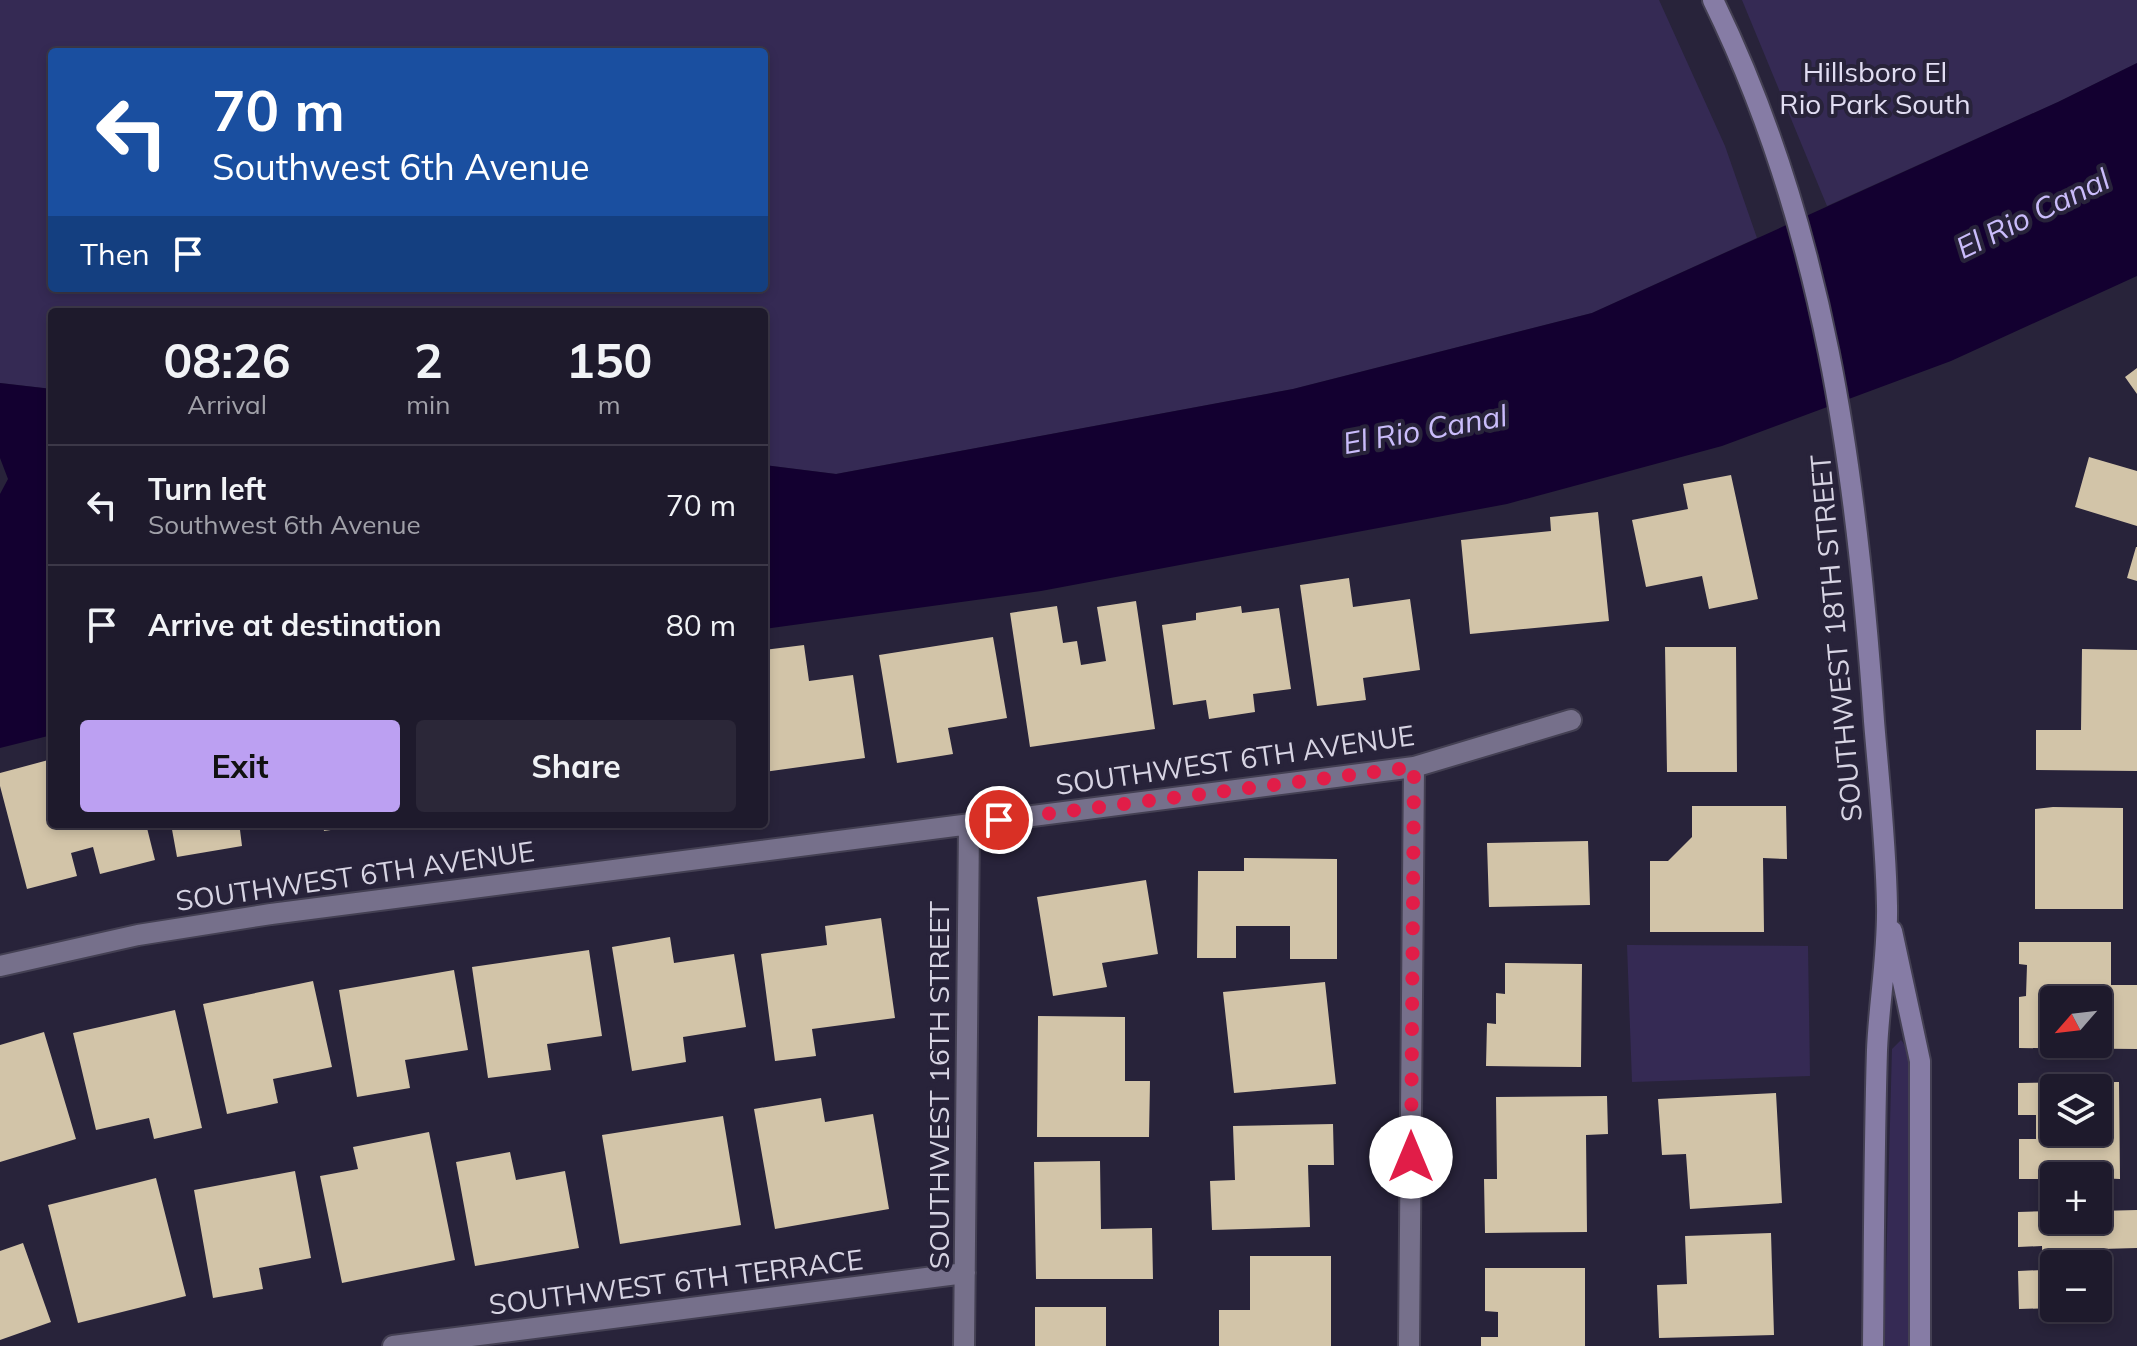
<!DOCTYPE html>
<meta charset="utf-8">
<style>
body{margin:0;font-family:Mulish,sans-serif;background:#2b2738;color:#f1f3f6;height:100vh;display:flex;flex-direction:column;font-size:30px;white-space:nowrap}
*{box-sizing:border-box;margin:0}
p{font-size:26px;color:#a1a1a9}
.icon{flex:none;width:44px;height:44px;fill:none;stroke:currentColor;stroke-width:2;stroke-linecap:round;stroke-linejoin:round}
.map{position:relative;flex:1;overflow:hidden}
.drawer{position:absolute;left:48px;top:308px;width:720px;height:520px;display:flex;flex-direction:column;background:#1e1a2c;border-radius:8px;box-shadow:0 4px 12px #0003,0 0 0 2px #3c3848}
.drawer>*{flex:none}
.hud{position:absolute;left:48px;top:48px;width:720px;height:244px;border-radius:8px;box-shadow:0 4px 12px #0003,0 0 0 2px #3c3848;background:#1a4fa0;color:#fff;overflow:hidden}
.needle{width:52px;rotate:242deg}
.controls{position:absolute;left:2040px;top:986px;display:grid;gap:16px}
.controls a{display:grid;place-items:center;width:72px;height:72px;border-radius:8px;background:#1e1a2c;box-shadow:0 4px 12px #0003,0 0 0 2px #3c3848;font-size:40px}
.pin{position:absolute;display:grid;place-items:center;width:68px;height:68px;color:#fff;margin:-34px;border:4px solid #fff;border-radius:50%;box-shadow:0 2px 8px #0007}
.me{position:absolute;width:88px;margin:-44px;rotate:0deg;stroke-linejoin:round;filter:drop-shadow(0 0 6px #0008)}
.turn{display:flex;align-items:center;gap:28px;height:168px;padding:0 32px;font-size:36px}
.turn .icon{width:104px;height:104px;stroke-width:2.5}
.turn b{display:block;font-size:56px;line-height:68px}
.then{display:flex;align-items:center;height:76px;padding:0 32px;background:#0003;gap:16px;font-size:30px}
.eta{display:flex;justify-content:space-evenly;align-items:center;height:136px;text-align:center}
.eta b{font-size:48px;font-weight:700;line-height:56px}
.primary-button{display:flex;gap:16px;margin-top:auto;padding:16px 32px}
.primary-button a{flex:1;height:92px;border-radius:8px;background:#bca0f2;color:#111;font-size:32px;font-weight:700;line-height:92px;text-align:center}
.primary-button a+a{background:#2b2738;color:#f1f3f6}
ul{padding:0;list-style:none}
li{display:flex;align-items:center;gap:24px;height:120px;padding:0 32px;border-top:2px solid #3c3848}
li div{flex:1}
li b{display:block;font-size:30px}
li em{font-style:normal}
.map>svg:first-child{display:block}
.green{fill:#352a54;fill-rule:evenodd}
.water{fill:#130030}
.building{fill:#d2c4a8;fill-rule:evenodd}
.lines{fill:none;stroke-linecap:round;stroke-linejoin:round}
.street-casing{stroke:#444053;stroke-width:24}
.secondary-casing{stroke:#444053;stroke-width:24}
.street{stroke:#76708b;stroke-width:20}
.secondary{stroke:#867ca5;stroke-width:20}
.route{stroke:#e11d48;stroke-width:14;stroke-dasharray:0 25.2}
.labels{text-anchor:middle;stroke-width:8;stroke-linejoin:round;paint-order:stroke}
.park-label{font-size:28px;fill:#e1ddf2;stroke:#28233a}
.street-label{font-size:28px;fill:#d7d4e3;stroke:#28233a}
.water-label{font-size:30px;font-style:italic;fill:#cabcfb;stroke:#28233a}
</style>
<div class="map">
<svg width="2137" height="1346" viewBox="0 0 2137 1346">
<rect width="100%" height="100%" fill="#28233a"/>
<path class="green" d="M0 0H1659L1725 146 1757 238 1592 313 1293 389 836 474 764 465V312H52V389L0 383ZM52 52H764V288H52Z
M1742 0H2137V63L2058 102 1827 206Z
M1627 945 1808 946 1810 1076 1632 1082Z
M1901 1040C1925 1062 1912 1301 1911 1346H1884L1892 1049Z"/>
<path class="water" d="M2137 63V276L1951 361 1722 446 1507 504 1041 591 764 629V465L836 474 1293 389 1592 313 2058 102Z
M0 383 52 389V735L0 748V494L8 479 0 458Z"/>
<path class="building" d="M2137 368V394L2125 377Z
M2089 457 2137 471V526L2075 507Z
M1731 475 1758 599 1709 609 1702 576 1646 587 1632 520 1688 509 1683 484Z
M1598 512 1609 621 1470 634 1461 540 1551 531 1550 517Z
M2136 547H2137V581L2127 578Z
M1349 578 1353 607 1410 599 1420 670 1363 678 1366 700 1317 706 1300 585Z
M1136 601 1155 729 1030 747 1010 613 1057 606 1063 643 1077 641 1081 665 1106 661 1097 607Z
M1241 606 1242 613 1279 608 1291 689 1253 694 1255 712 1209 719 1206 700 1173 705 1162 625 1196 620V613Z
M993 637 1007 718 948 728 953 754 897 763 879 655Z
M804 645 809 681 853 675 865 758 764 772V650Z
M1665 647H1736L1737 772H1667Z
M2082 649 2137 650V771L2036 770V730H2081Z
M52 759V824H146L155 860 100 874 93 847 71 853 77 876 27 889 0 786V773Z
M1692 806H1786L1787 859 1763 858 1764 932H1650V861H1668L1692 837Z
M2053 807 2123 808V909H2035V809Z
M171 824H266V826L240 830 242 846 177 857Z
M323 824H358V826L324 831Z
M1588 841 1590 905 1489 907 1487 843Z
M1244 858 1337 859V959H1290V926H1236V958H1197L1198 871H1244Z
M1146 880 1158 954 1102 963 1107 987 1053 996 1037 897Z
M881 918 895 1018 812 1029 816 1056 775 1061 761 954 827 945 825 926Z
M670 937 674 963 734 954 746 1027 683 1037 686 1062 632 1071 612 947Z
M2019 942H2111V985H2137V1049L2019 1048V997L2026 996 2027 965 2019 964ZM2054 1000H2098V1044H2054Z
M589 950 602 1036 547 1044 551 1070 488 1078 472 967Z
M1505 963 1582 964 1581 1067 1486 1066 1487 1023 1496 1024V993L1505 994Z
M454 970 468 1050 405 1060 410 1088 357 1097 339 990Z
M313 981 332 1067 273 1079 278 1103 227 1114 203 1004Z
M1325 982 1336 1084 1234 1093 1223 992Z
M175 1010 202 1128 154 1139 149 1118 96 1130 73 1033Z
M1038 1016 1125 1017V1081H1150L1149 1137H1037Z
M44 1032 76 1139 0 1162V1045Z
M2119 1082 2120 1179 2054 1176V1179H2019V1139H2036V1115H2018V1083ZM2054 1088H2098V1132H2054Z
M1776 1093 1782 1203 1690 1209 1686 1154 1662 1155 1658 1099Z
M1607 1096 1608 1134 1586 1135 1587 1232 1485 1233 1484 1179H1497L1496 1097Z
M821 1098 825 1122 873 1114 889 1209 775 1229 754 1109Z
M723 1116 741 1225 620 1244 602 1135Z
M1333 1124 1334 1165H1308L1310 1227 1212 1230 1210 1181 1235 1180 1233 1126Z
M429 1132 455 1260 342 1283 320 1176 358 1169 353 1147Z
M510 1152 516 1180 565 1171 579 1248 475 1266 456 1162Z
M1100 1161 1101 1229 1152 1228 1153 1279H1036L1034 1162Z
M295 1171 311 1258 259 1268 263 1289 213 1298 194 1190Z
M156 1178 186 1296 78 1323 48 1205Z
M2137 1210V1248L2101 1249 2102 1307H2098V1264H2054V1308L2019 1309 2018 1271 2043 1270 2042 1246 2018 1247V1212L2054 1211V1220H2098V1211Z
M1771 1233 1774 1335 1659 1338 1657 1285 1687 1284 1685 1236Z
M23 1243 51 1322 0 1340V1251Z
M1250 1256H1331V1346H1219V1310H1250Z
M1485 1268H1585V1346H1481V1337H1498V1312L1485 1311Z
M1035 1307H1106V1346H1035Z"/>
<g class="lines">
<g class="street-casing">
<path id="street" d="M0 966 138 935 271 914 1414 767 1571 720
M393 1346 965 1273
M964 1346 969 824
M1409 1346 1414 767"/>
</g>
<g class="secondary-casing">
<path id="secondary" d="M1713 0C1824 227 1857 472 1874 721 1879 782 1886 844 1887 906 1888 954 1879 1002 1877 1050 1874 1149 1874 1247 1873 1346
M1892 931 1920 1061V1346"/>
</g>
<use href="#street" class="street"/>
<use href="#secondary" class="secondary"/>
</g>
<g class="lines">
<path class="route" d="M999 820 1414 767 1411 1157"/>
</g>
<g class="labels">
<g class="park-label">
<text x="1875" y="82">Hillsboro El<tspan x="1875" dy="32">Rio Park South</tspan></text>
</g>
<g class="street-label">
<text transform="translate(1836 638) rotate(-95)" y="10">SOUTHWEST 18TH STREET</text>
<text transform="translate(1235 760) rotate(-8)" y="10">SOUTHWEST 6TH AVENUE</text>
<text transform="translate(355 876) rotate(-8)" y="10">SOUTHWEST 6TH AVENUE</text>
<text transform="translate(939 1085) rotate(-90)" y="10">SOUTHWEST 16TH STREET</text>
<text transform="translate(676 1282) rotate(-7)" y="10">SOUTHWEST 6TH TERRACE</text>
</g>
<g class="water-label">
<text transform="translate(2033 214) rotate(-26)" y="10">El Rio Canal</text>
<text transform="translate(1425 430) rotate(-10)" y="10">El Rio Canal</text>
</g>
</g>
</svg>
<div class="controls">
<a><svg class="needle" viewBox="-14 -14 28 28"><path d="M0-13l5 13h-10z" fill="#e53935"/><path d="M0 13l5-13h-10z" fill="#a1a1a9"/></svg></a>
<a><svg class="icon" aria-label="layers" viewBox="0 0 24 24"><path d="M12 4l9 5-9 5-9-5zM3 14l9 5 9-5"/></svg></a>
<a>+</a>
<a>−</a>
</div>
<div class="pin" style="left:999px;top:820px;background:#d93025"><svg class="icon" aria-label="arrive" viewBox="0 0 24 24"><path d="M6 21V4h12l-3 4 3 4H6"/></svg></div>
<svg class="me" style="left:1411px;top:1157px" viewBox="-20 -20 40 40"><circle r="19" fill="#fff"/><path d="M0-13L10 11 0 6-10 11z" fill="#e11d48"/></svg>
<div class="hud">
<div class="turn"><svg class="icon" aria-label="left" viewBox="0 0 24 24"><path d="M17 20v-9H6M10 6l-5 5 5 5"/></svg><div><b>70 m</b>Southwest 6th Avenue</div></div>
<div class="then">Then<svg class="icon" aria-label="arrive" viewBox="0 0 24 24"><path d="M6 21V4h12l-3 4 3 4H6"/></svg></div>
</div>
<section class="drawer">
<div class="eta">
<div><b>08:26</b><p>Arrival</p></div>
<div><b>2</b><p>min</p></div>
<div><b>150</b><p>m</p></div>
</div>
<ul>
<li><svg class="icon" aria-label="left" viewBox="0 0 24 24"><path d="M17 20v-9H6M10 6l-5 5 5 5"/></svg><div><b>Turn left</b><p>Southwest 6th Avenue</p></div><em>70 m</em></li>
<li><svg class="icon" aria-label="arrive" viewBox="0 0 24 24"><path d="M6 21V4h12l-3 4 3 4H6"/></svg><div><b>Arrive at destination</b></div><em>80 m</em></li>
</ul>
<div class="primary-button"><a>Exit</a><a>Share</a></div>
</section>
</div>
